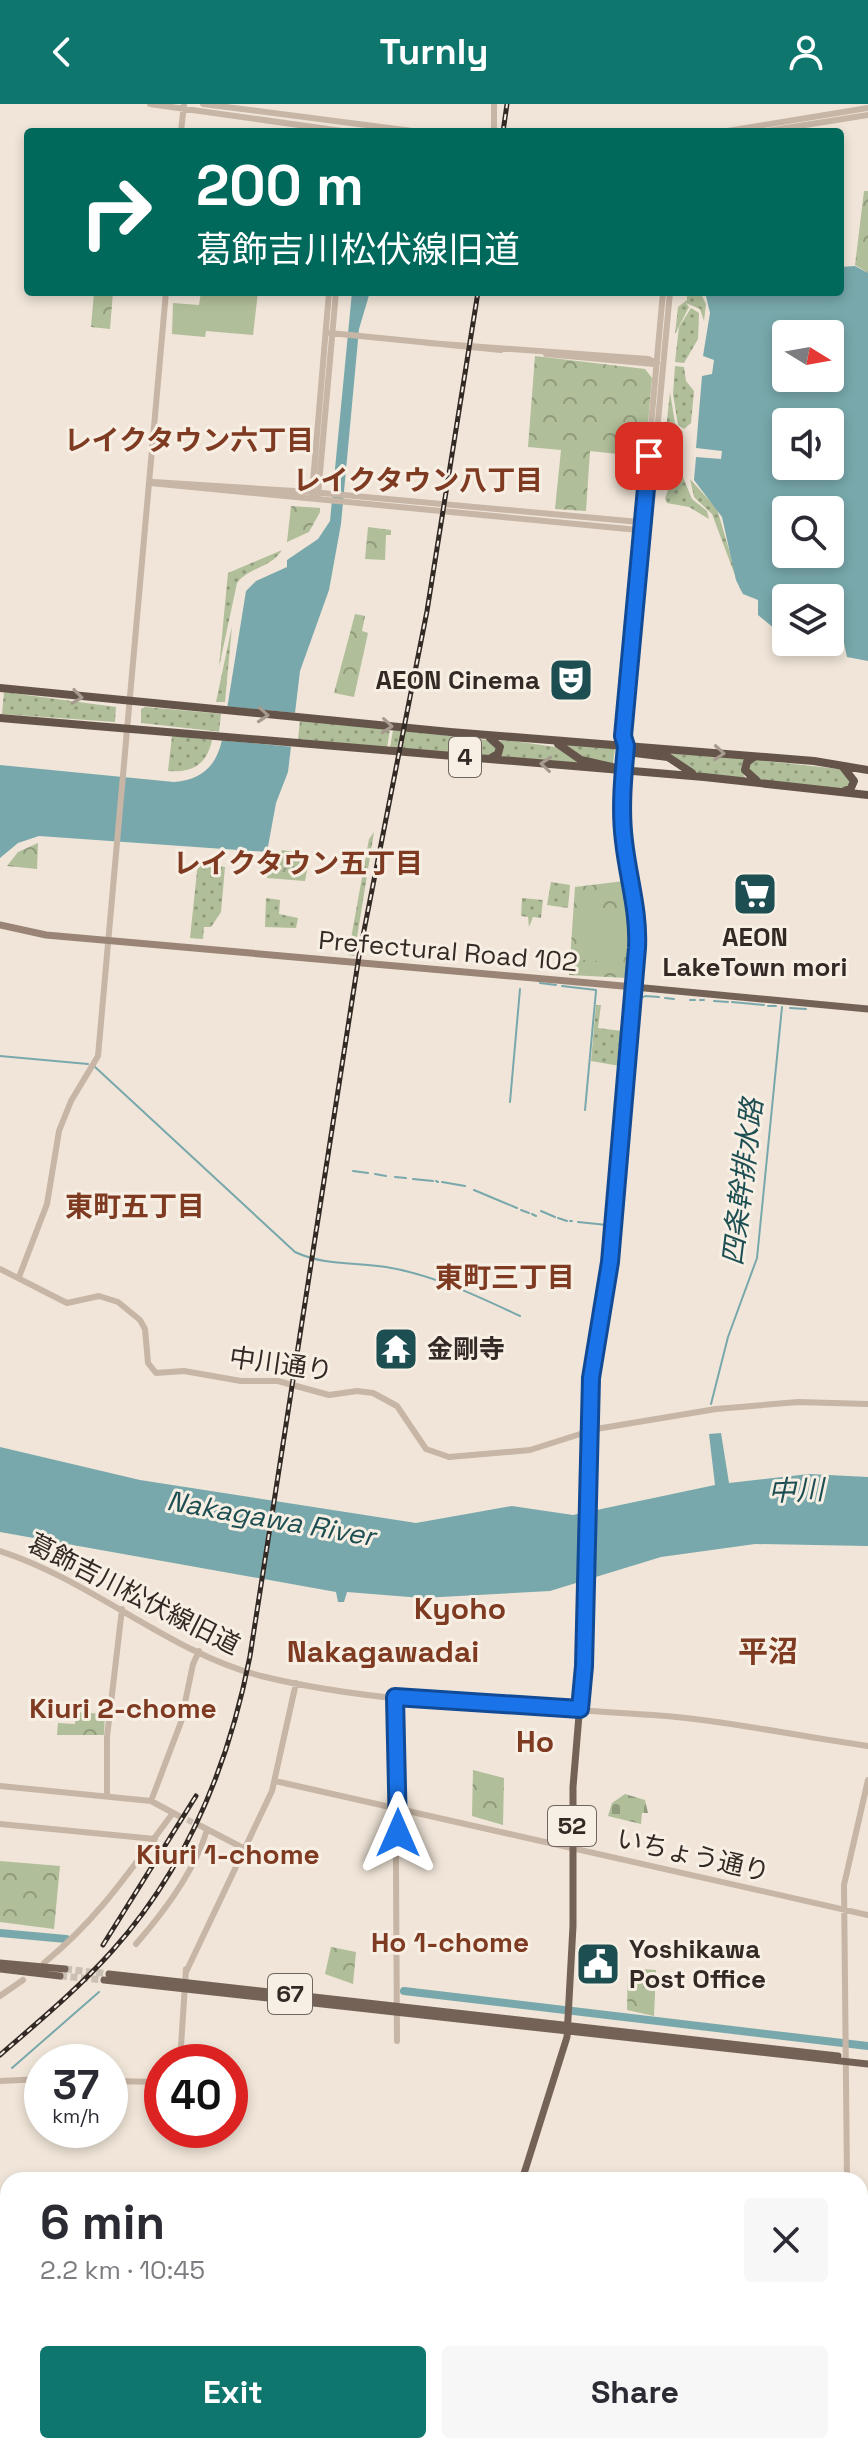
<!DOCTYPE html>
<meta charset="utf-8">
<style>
body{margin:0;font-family:"Space Grotesk","Noto Sans JP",sans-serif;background:#f7f7f7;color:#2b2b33;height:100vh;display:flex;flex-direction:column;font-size:30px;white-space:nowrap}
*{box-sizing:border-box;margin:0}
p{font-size:26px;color:#7c7c81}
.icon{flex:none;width:44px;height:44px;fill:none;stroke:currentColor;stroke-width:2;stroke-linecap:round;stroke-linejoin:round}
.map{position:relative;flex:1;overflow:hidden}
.panel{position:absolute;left:0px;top:2068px;width:868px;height:282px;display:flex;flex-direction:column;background:#fff;border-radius:24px 24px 0 0;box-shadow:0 4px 12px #0003}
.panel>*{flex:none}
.guide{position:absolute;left:24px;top:24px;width:820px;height:168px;border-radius:8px;box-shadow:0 4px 12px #0003;background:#00695c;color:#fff;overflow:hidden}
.needle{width:52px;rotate:101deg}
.buttons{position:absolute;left:772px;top:216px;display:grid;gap:16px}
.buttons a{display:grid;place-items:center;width:72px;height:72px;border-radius:8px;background:#fff;box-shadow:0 4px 12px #0003;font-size:40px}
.speed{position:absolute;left:24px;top:1940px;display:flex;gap:16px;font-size:40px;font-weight:700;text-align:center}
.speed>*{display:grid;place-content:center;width:104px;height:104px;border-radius:50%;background:#fff;box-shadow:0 4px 12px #0003;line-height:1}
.speed small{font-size:20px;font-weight:400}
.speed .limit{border:12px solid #d22;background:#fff;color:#111}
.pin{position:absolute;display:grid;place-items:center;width:68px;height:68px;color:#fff;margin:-34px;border-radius:16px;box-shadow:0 4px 12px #0006}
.me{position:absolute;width:88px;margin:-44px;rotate:0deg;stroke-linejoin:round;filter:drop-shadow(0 0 6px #0008)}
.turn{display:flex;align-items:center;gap:28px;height:168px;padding:0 40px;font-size:36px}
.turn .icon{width:104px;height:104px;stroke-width:2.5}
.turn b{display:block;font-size:56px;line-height:68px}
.round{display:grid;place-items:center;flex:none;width:84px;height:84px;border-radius:8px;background:#f7f7f7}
.overview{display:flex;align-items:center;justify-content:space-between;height:136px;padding:0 40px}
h1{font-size:48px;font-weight:700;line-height:60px}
.primary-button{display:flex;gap:16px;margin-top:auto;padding:16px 40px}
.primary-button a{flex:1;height:92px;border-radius:8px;background:#0f766e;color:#fff;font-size:32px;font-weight:700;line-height:92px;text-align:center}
.primary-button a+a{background:#f7f7f7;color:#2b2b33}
header{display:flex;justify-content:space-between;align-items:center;height:104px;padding:0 40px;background:#0f766e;color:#fff;font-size:36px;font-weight:700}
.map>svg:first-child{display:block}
.grass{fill:url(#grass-dots)}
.forest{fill:url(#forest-crowns)}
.cemetery{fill:url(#cemetery-stones)}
.pitch{fill:#b0be99}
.water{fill:#78a8ab;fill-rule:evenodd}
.pier{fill:#f0e5d8}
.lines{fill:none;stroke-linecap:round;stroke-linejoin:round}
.stream{stroke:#78a8ab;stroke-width:2}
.river{stroke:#78a8ab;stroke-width:8}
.tertiary-tunnel{stroke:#cac0b4;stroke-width:6;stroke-dasharray:6 3;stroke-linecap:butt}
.primary-tunnel{stroke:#cac0b4;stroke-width:7;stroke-dasharray:7 3.5;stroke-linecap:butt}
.tertiary{stroke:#c7b5a5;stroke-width:6}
.secondary{stroke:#9a8476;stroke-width:7}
.primary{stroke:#746257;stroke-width:7}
.trunk{stroke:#64544a;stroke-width:8}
.rail-casing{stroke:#332a26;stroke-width:5}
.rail{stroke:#f8efe4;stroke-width:2;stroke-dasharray:6;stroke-linecap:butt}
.primary-bridge{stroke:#746257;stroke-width:7}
.oneway{stroke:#a79a8f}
.route-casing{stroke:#114b97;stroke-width:20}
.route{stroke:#1a73e8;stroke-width:14}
.labels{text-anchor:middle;stroke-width:6;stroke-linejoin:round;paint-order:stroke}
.shield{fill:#f8efe4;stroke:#6e655f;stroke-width:2}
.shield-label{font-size:24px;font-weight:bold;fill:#332a26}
.poi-label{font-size:26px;font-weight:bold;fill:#332a26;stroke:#f8efe4;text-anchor:start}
.street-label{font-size:26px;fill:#332a26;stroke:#f8efe4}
.neighbourhood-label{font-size:28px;font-weight:bold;fill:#7f3b22;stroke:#f8efe4}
.water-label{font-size:28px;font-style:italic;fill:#1d4e52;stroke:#f8efe4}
.quarter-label{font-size:30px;font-weight:bold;fill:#7f3b22;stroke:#f8efe4}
</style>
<header><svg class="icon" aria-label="back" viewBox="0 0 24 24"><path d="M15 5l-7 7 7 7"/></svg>Turnly<svg class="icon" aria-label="person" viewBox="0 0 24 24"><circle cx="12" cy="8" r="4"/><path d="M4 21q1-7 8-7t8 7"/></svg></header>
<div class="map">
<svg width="868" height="2349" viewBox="0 0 868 2349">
<defs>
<pattern id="grass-dots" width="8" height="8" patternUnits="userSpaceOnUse" patternTransform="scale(2)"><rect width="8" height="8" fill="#b0be99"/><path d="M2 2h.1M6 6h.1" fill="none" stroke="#909b7d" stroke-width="1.8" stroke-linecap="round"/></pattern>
<pattern id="forest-crowns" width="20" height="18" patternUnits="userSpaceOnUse" patternTransform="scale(2)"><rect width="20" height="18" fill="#b0be99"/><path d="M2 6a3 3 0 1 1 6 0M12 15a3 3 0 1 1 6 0" fill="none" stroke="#909b7d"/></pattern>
<pattern id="cemetery-stones" width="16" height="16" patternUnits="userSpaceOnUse" patternTransform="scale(2)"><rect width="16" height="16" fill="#b0be99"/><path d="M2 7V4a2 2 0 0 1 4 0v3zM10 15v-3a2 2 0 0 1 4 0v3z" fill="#909b7d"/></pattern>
</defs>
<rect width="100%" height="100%" fill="#f0e5d8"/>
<path class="grass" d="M687 188H700L706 200 704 217 700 205 686 199 689 203 675 230 678 203 687 196Z
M691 204 699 209 698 235 684 259 675 258 679 223Z
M675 262 684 263 686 277 694 287 691 319 684 325 678 321 673 290Z
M670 288 675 319 683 328 675 345 664 344Z
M678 361 692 395 707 407 709 415 689 403 667 399 665 394Z
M690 375 717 405 742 490 712 410 694 393Z
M282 446C271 464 249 463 237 479L219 563 228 469Z
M232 522 225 598H216Z
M4 588 116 603 115 618 2 610Z
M145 603 224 610 222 628 141 619V605Z
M300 616 390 625 387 644 298 635Z
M393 626 488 636 498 643 494 652 390 644Z
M172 632 212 636C207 660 193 669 168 667Z
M499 635 556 643 582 660 501 652 504 644Z
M566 641 615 644 613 659 589 657Z
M646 648 746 654 742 667 746 676 692 668Z
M755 656 840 665 851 675 849 681 839 686 757 675 749 669V660Z
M374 728 354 852 348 851 369 735Z
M198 758 225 763 221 808 211 823H204L203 835 190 834Z
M551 778 570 781 568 804 547 801Z
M266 794 280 796 279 810 298 814 296 824 265 823Z
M522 794 543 796 541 814 533 813 529 823 528 813 521 812Z
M596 901H601L598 924 622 927 620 962 591 957Z"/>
<path class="forest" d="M864 87H868V169L855 161Z
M94 188H113L110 225 91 223Z
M535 252 645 265 652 274 645 353 590 347 586 407 555 405 561 346 528 343Z
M291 402 320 404V408L309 428 287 438Z
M368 423 391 426V431H386L385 456 365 455Z
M355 510 365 512 362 527 368 529 354 593 334 589Z
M38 739 37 765 7 762 18 748Z
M282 746 310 751 305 777 267 774 269 756 278 755Z
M624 777 631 812 627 874 569 871 575 783Z
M76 1608 105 1610 104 1631H57L58 1619 75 1620Z
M473 1666 504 1674 503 1721 472 1712Z
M0 1757 60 1762 54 1825 0 1818Z
M331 1843 356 1848 353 1880 325 1870Z
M628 1864 656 1866 654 1912 627 1906Z"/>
<path class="cemetery" d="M625 1690 645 1696 648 1709H642L641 1720 608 1712 612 1699Z"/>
<path class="pitch" d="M201 188H258L253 231 206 227 205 233 172 230 173 199 199 201Z
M579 807 627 812 623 860 575 855Z"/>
<path class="water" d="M855 162 868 169V557L847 553 844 539 830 535V494H786V534L758 511V496L743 490 736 476 722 413 694 376 696 353 721 355 722 347 696 344 702 272 712 270 714 256 703 252 710 209 705 188H840V163ZM786 230H830V274H786ZM786 318H830V362H786ZM786 406H830V450H786Z
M352 188H370L359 225 341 420 329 486 300 567 288 668 276 699 267 748 39 732 18 739 0 754V661L174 678C201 676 216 663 222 636L246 487 256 477 287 463V456L318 435 330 417Z
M721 1329 729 1379 809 1370 868 1373V1442L755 1440 661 1453 550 1487 422 1494 347 1488 344 1498H338L336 1488 0 1428V1343L140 1376 416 1419 512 1402 573 1411 715 1381 709 1330Z"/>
<path class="pier" d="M222 602 297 609 294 643 218 636Z"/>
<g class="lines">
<path class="stream" d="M540 879 556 881
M562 882 596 886
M665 894 674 895
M640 895 645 892 659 893
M690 896H695
M700 896H704
M714 897 728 898
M732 898 764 901
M768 902H776
M790 904 806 905
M638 914 639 907
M0 952 88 960
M634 956 638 918
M94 962 295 1148C325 1162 354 1158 386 1163 434 1171 477 1192 520 1212
M631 987 633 963
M510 998 520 885
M585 1006 596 887
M627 1030 630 993
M626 1042V1037
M625 1049V1045
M353 1067 368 1069
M375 1070 386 1072
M395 1073 406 1074
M413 1075 433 1077
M436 1077 438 1078
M442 1078 465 1082
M622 1081 625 1051
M474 1086 517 1104
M621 1095 622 1087
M521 1106 529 1109
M541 1107 555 1113
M620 1108 621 1101
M532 1110 536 1112
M558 1114 567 1117
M570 1117H572
M578 1118 607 1121
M619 1122 620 1112
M711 1300 728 1233 757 1154 782 903
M12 1964 99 1888"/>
<path class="river" d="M0 1829 66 1835
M404 1887 868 1942"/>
<path class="tertiary-tunnel" d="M179 1712 201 1722"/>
<path class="primary-tunnel" d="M65 1865 109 1870
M60 1872 104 1876"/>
<path class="tertiary" d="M150 0 349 28
M203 0 420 28
M181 28 184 0
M494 28V0
M721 28 868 4
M761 28 868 11
M330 229 501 246
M428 239 648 255 657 259
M546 250 654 260
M153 378 311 388 650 419
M150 379 649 427
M312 390 329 188
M318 391 336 188
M626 642 623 632 663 188
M634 883 637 814 624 742 622 704 670 188
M0 1165 67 1199 99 1192 118 1198 140 1216 145 1225 148 1259 156 1269 184 1267 241 1277H278L329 1291 357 1287 373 1289 397 1302 426 1345 449 1353 530 1346 596 1325 716 1305 798 1298 868 1300
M19 1173 47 1100 59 1027 71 997 98 952 166 188
M0 1447C91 1476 172 1550 261 1572 388 1603 523 1601 653 1611 725 1616 796 1632 868 1642
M395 1593 397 1937
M275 1677 868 1811
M0 1682 151 1697 179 1712
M107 1692V1633L122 1505
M151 1697 181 1618 193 1560 199 1547
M0 1720 155 1735
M201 1722 245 1745
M136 1840C164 1808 195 1766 207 1726
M44 1859C101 1812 130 1766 173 1709
M186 1868 272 1687 296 1579
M0 1892 23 1876
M180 1958 186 1865
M0 1977 42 1975
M110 1977 162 1978
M847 2076 844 1781 868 1676
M860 2324H868
M397 2342V2349
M848 2342V2349"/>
<path class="secondary" d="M0 821 46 831 634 883"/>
<path class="primary" d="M595 1246 610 1158 634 883 868 905
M0 1859 65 1865
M0 1865 60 1872
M109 1870 838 1952
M104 1876 868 1960
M522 2076 567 1933 573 1822V1683L585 1539
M332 2349 337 2342"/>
<path class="trunk" d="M0 584 450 628 814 657 868 666
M0 614 704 673 868 691
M490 634 500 643 498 650 491 654
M558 640 581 656 621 665
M635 649 668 653 692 669
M754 653 747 658 745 666 757 677
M843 663 854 677 851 684 843 688"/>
<g class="rail-casing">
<path id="rail" d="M503 28 507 0
M103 1841 196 1692
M0 1951C38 1918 78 1885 112 1847 186 1765 229 1660 250 1552L359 852 427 507 478 188"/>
</g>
<use href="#rail" class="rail"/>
<path class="primary-bridge" d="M585 1539 588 1324 595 1246"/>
</g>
<defs><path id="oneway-chevron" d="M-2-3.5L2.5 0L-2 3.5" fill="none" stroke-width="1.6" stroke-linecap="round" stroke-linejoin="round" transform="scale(2)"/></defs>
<g class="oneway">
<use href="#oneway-chevron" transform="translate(77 593) rotate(8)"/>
<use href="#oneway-chevron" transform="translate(263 611) rotate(5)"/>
<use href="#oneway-chevron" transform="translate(387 622) rotate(5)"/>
<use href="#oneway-chevron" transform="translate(719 649) rotate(4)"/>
<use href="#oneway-chevron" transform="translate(546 660) rotate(-175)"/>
</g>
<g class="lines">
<g class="route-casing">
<path id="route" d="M398 1729 395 1593 580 1605 584 1562 591 1274 610 1158 637 844C639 807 628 774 624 737 620 706 623 674 626 642L623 632 649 352"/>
</g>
<use href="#route" class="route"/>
</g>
<defs>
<g id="theatre-square" transform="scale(2.3)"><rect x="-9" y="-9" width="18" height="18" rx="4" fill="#1d4e52" stroke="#f8efe4"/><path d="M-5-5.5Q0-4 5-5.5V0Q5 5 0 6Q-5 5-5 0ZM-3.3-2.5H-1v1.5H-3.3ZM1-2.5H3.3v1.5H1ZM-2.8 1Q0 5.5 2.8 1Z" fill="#fff"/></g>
<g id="supermarket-square" transform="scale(2.3)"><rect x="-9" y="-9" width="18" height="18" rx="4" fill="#1d4e52" stroke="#f8efe4"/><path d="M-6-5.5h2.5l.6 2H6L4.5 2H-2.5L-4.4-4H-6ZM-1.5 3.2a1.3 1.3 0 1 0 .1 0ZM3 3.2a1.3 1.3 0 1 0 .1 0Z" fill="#fff"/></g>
<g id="temple-square" transform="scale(2.3)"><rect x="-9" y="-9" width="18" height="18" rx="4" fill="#1d4e52" stroke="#f8efe4"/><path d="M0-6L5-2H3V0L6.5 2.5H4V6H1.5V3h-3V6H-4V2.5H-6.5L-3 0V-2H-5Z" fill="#fff"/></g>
<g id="civic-square" transform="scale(2.3)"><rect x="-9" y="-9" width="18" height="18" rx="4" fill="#1d4e52" stroke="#f8efe4"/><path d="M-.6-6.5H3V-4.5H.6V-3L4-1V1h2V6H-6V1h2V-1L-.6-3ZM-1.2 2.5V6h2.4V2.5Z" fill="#fff"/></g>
</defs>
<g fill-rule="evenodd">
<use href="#theatre-square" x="571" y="576"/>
<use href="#supermarket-square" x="755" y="790"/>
<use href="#temple-square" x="396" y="1245"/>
<use href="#civic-square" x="598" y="1860"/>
</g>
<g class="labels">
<g class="shield">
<rect x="449" y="633" width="32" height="40" rx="6"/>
<rect x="548" y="1702" width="48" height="40" rx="6"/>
<rect x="268" y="1870" width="44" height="40" rx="6"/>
</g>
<g class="shield-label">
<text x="465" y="661">4</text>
<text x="572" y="1730">52</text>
<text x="290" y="1898">67</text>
</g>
<g class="poi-label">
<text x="540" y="585" text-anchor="end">AEON Cinema</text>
<text x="755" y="842" text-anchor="middle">AEON<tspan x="755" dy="30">LakeTown mori</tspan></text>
<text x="427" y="1254">金剛寺</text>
<text x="629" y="1854">Yoshikawa<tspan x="629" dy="30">Post Office</tspan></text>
</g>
<g class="street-label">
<text transform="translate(448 847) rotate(5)" y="9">Prefectural Road 102</text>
<text transform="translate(281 1260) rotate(8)" y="9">中川通り</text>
<text transform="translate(134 1490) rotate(27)" y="9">葛飾吉川松伏線旧道</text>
<text transform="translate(693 1751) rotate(13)" y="9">いちょう通り</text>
</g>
<g class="neighbourhood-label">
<text x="189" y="346">レイクタウン六丁目</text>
<text x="418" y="386">レイクタウン八丁目</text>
<text x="298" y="769">レイクタウン五丁目</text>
<text x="135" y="1112">東町五丁目</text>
<text x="505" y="1183">東町三丁目</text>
<text x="123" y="1614">Kiuri 2-chome</text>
<text x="228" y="1760">Kiuri 1-chome</text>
<text x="450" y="1848">Ho 1-chome</text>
</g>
<g class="water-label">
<text transform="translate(742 1078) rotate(-83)" y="10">四条幹排水路</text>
<text transform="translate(796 1386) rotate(-2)" y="10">中川</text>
<text transform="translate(271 1414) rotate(10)" y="10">Nakagawa River</text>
</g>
<g class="quarter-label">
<text x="460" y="1515">Kyoho</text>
<text x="383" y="1558">Nakagawadai</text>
<text x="768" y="1558">平沼</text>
<text x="535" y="1648">Ho</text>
</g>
</g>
</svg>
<div class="buttons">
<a><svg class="needle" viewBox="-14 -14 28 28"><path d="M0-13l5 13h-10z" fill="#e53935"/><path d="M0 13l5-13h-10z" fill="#7c7c81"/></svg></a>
<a><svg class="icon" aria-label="sound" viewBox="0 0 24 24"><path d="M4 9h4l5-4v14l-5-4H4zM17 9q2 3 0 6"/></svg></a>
<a><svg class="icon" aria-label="search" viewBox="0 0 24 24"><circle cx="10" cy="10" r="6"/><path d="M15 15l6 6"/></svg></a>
<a><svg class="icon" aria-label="layers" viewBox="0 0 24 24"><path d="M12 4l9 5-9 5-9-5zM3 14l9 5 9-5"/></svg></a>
</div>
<div class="speed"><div>37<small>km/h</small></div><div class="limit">40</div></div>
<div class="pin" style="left:649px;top:352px;background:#d93025"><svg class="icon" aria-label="arrive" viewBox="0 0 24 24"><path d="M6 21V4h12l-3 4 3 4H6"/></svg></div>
<svg class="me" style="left:398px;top:1729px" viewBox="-20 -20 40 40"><path d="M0-17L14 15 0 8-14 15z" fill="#1a73e8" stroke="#fff" stroke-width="4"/></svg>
<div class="guide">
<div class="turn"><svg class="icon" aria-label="right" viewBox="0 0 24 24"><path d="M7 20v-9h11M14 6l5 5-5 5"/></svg><div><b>200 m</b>葛飾吉川松伏線旧道</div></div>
</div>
<section class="panel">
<div class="overview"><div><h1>6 min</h1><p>2.2 km · 10:45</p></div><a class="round"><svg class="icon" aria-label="close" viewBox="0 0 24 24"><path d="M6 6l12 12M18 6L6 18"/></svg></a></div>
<div class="primary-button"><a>Exit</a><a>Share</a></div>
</section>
</div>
